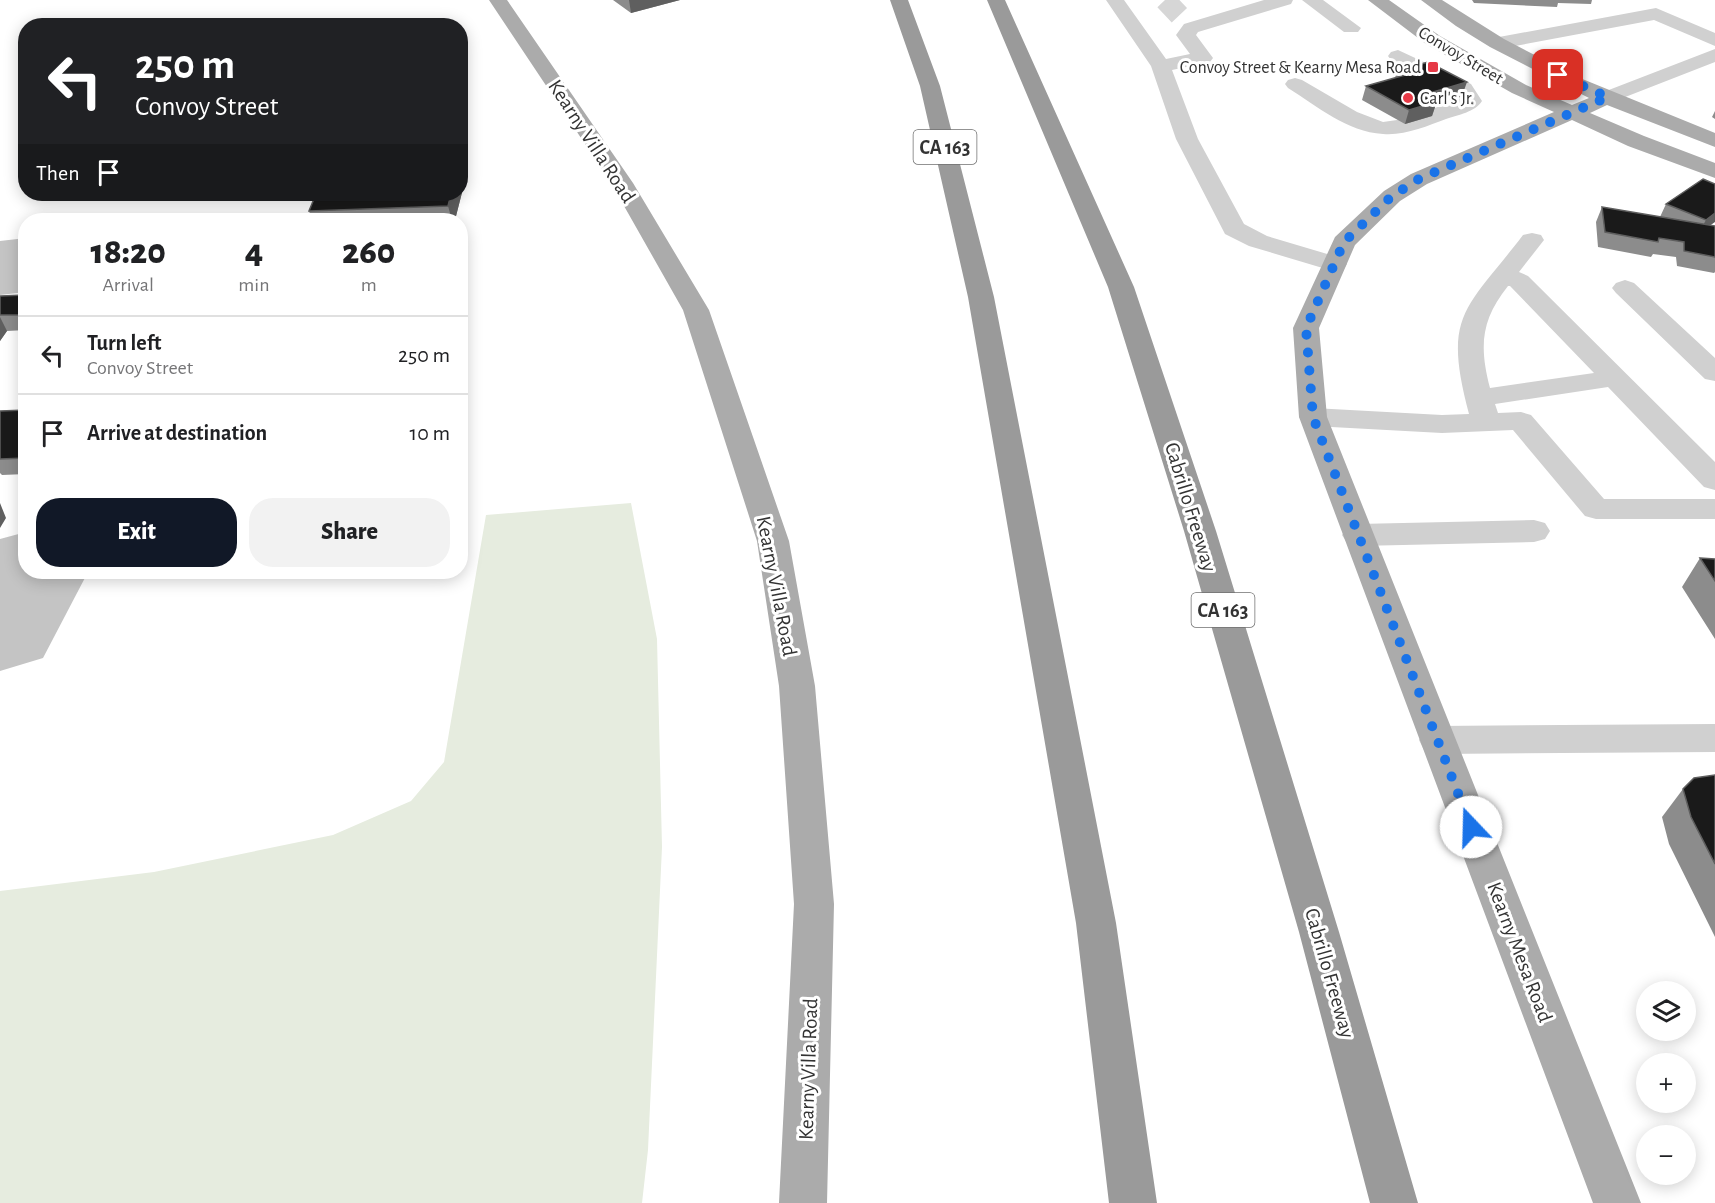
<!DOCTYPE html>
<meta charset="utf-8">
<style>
body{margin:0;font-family:"Alegreya Sans",sans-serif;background:#f2f2f2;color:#202124;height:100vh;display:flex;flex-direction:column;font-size:22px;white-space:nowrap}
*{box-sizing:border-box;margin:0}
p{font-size:20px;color:#757577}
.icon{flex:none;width:33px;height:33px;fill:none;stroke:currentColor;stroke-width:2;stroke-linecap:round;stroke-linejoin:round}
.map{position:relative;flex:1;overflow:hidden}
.details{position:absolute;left:18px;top:213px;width:450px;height:366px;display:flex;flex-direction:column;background:#fff;border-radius:24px;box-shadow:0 3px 15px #0003}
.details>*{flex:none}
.hud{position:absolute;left:18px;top:18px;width:450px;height:183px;border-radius:24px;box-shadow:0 3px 15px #0003;background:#202124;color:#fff;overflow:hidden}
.controls{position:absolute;left:1636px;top:981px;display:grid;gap:12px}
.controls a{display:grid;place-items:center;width:60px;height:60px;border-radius:50%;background:#fff;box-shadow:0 3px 15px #0003;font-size:30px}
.pin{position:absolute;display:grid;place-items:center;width:51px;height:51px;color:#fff;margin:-26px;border-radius:12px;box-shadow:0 3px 9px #0006}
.me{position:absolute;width:66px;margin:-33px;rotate:339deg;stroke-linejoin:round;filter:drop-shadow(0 0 4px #0008)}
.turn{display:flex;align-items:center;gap:21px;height:126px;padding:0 18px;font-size:27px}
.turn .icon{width:78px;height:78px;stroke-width:2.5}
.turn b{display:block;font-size:42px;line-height:51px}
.then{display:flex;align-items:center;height:57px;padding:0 18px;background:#0003;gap:12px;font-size:22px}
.eta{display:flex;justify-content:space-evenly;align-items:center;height:102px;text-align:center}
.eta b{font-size:36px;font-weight:800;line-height:42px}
.primary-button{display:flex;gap:12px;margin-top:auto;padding:12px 18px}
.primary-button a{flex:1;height:69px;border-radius:24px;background:#111827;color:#fff;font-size:24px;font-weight:800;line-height:69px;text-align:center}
.primary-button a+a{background:#f2f2f2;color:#202124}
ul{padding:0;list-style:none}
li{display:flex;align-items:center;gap:18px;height:78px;padding:0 18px;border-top:2px solid #e0e0e0}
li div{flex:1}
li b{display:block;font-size:22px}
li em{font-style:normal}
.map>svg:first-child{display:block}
.green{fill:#e6ecdf}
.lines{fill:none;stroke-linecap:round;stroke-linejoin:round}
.taxiway{fill:#c4c4c4;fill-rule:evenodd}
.minor-tunnel{stroke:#d6d6d6;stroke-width:21;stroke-dasharray:21 10;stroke-linecap:butt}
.minor{fill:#d0d0d0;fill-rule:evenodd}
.major{fill:#ababab;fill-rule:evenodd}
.highway{fill:#9a9a9a;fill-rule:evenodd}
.wall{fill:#8c8c8c}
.shaded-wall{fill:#5f5f5f}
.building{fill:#1a1a1a;stroke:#5f5f5f;stroke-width:1.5}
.route{stroke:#1a73e8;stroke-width:10;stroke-dasharray:0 18}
.poi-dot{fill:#e63946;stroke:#fff;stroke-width:2}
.labels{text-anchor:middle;stroke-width:6;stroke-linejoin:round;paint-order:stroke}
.far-street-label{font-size:18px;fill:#333;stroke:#fff}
.far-poi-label{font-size:18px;fill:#333;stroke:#fff;text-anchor:end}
.shield{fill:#fff;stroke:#707070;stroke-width:1.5}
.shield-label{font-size:20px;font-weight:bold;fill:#333}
.street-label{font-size:21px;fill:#333;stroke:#fff}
</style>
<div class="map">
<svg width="1715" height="1203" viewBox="0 0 1715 1203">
<rect width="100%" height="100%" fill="#fff"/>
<path class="green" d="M631 503 657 639 662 847 648 1150 642 1203H0V891L154 872 333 835 411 801 444 762 486 515Z"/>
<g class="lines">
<path class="taxiway" d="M26 238V292L0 295V241Z
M26 532V572H88L43 658 0 671V539Z"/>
<path class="minor-tunnel" d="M1165 0 1181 17"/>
<path class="minor" d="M1106 0H1124L1166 59 1190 54 1176 35 1184 24 1264 0H1293L1291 4 1198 32 1196 35 1213 58 1210 62 1172 70 1198 139 1244 224 1267 236 1344 259 1347 264 1344 269 1335 271 1326 269 1249 246 1225 234 1176 139 1151 66Z
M1302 0H1323L1361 28 1358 32H1344Z
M1656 8 1715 33V46L1654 20 1499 49 1492 47 1489 43 1492 39 1499 37Z
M1715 49V62L1615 101 1608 103 1601 101 1598 97 1601 93Z
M1398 50 1471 84 1482 101C1475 112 1458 115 1446 119 1427 126 1404 136 1383 134 1347 132 1317 106 1288 88L1285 84 1288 80 1295 78 1302 80 1357 112 1383 122 1404 119 1460 99 1456 92 1391 60 1388 56 1391 52Z
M1532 233 1541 235 1544 240 1519 272 1528 276 1715 462V490L1704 487 1608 387 1495 404 1498 413 1521 412 1531 415 1604 499H1715V519H1596L1585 516 1513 430 1442 433 1313 426 1303 423 1299 417 1303 411 1313 408 1442 415 1469 414C1442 313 1466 310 1523 235ZM1508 286H1510L1594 373 1490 388C1479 346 1481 320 1508 286Z
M1625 280 1634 283 1715 358V381L1705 379 1616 293 1612 288 1616 283Z
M1534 520 1545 523 1550 531 1545 539 1534 542 1358 546 1347 543 1342 535 1347 527 1358 524Z
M1715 724V752L1437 754 1424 750 1419 740 1424 730 1437 726Z"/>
<path class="major" d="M489 0H507L633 183 709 310 789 541 815 686 834 904 827 1203H779L794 904 779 686 757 541 683 310 611 183Z
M1368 0H1389L1440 36 1526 85 1572 105 1589 98 1490 47 1456 26 1421 0H1442L1504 39 1575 76 1715 133V147L1607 105 1590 113 1644 136 1715 163V178L1628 146 1572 120 1427 184 1400 201 1355 245 1319 328 1327 417 1641 1203H1593L1299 417 1293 328 1335 237 1384 191 1411 174 1554 112 1512 93 1426 44Z"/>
<path class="highway" d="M890 0H908L940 86 994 297 1116 923 1157 1203H1109L1076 923 968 297 920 86Z
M987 0H1005L1134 287 1216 531 1339 932 1418 1203H1370L1299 932 1184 531 1108 287Z"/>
</g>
<path class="wall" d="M613 0H680L631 13Z
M1472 0H1592L1591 4 1558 3 1557 7 1474 3Z
M1397 71 1462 96 1436 104 1432 116 1405 124 1362 100 1366 86 1395 78Z
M1715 111V119L1712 117Z
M463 153 467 173 455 220H312L309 211Z
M1703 179 1710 225 1715 226V272L1714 273 1677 266 1676 257 1653 254 1651 257 1598 247 1596 222 1602 207 1660 217 1666 204Z
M26 295V330L7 331 0 341V296Z
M26 410V474L2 475 0 473V411Z
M1700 558 1715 559V639L1682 587Z
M1715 775V937L1669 844 1662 817 1683 789Z"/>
<path class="shaded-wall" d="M629 0H680L631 13Z
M1467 82 1462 96 1436 104 1432 116 1405 124 1409 110 1423 95Z
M463 153 467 173 455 220H452L448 206 451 194H460V160Z
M1715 213V222L1698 234 1706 220Z
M0 317 7 331 0 341Z
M0 503 6 518 0 528Z"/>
<path class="building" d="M1428 62 1467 82 1423 95 1436 102 1409 110 1366 86 1405 75 1397 71Z
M1703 179 1715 184V213L1706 220 1666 204Z
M316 194H451L448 206 309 211Z
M1602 207 1715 226V257L1684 251V242L1659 238 1658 242 1605 232Z
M26 295V315H0V296Z
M26 410V458L0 459V411Z
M1700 558 1715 559V581Z
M1715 775V864L1691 817 1683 789 1694 778Z"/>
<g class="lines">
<path class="route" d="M1471 827 1313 417 1306 328 1344 242 1392 196 1419 179 1608 97 1558 75"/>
</g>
<g class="poi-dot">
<rect x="1427" y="61" width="12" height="12" rx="3"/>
<circle cx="1408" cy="98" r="6"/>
</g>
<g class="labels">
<g class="far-street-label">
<text transform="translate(1461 55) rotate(31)" y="6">Convoy Street</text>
</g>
<g class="far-poi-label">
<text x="1421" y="73">Convoy Street &amp; Kearny Mesa Road</text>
<text x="1420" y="104" text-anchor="start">Carl's Jr.</text>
</g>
<g class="shield">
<rect x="913.5" y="130" width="63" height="34" rx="4.5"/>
<rect x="1191.5" y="593" width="63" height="34" rx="4.5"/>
</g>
<g class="shield-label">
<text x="945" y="154">CA 163</text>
<text x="1223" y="617">CA 163</text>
</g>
<g class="street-label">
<text transform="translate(592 141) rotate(57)" y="7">Kearny Villa Road</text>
<text transform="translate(1191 507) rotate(73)" y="7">Cabrillo Freeway</text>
<text transform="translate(777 586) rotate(79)" y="7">Kearny Villa Road</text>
<text transform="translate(1520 952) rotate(69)" y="7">Kearny Mesa Road</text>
<text transform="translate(1330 973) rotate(74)" y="7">Cabrillo Freeway</text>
<text transform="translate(808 1069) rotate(-88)" y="7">Kearny Villa Road</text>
</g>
</g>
</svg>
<div class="controls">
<a><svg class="icon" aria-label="layers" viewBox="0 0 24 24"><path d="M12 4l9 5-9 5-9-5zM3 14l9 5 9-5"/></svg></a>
<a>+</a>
<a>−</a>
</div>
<div class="pin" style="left:1558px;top:75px;background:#d93025"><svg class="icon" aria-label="arrive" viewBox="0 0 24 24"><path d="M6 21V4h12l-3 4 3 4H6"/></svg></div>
<svg class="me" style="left:1471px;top:827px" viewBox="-20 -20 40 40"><circle r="19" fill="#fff"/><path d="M0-13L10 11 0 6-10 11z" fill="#1a73e8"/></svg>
<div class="hud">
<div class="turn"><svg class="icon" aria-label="left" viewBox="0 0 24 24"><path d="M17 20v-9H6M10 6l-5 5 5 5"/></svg><div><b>250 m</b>Convoy Street</div></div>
<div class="then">Then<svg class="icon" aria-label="arrive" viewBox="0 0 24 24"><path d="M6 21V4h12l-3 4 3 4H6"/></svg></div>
</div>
<section class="details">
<div class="eta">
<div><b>18:20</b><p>Arrival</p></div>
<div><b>4</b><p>min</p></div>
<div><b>260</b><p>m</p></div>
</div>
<ul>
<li><svg class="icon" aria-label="left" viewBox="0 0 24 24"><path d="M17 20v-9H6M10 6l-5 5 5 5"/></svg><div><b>Turn left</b><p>Convoy Street</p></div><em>250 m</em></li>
<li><svg class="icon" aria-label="arrive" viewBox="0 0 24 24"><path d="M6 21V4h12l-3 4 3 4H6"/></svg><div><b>Arrive at destination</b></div><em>10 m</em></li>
</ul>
<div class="primary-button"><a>Exit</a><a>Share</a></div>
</section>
</div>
